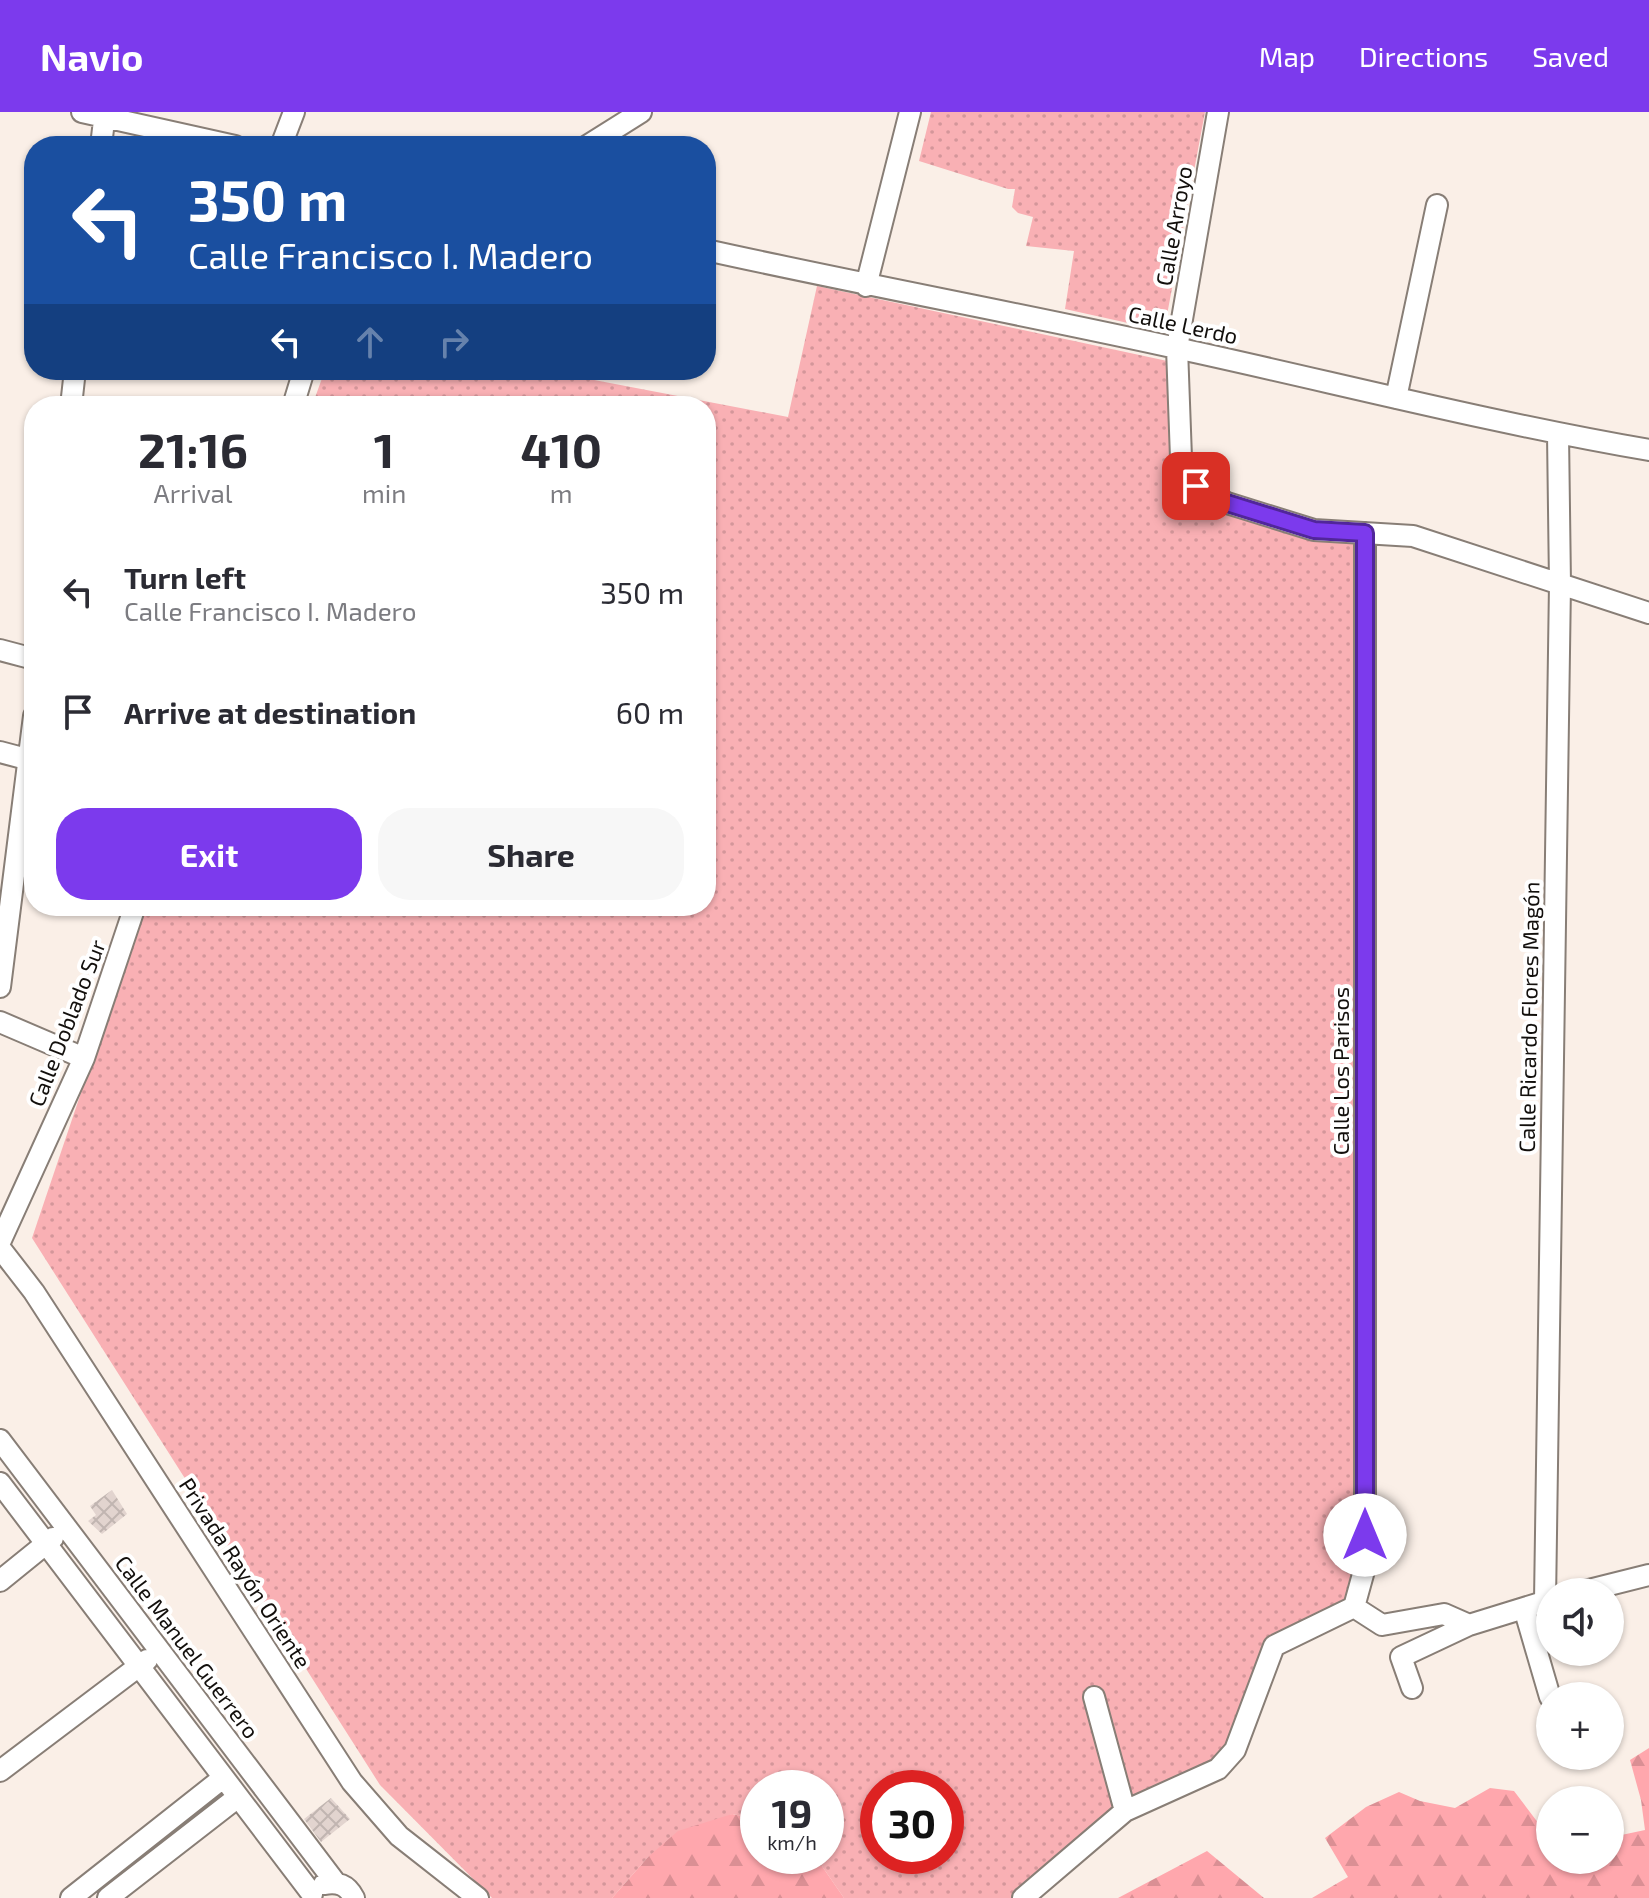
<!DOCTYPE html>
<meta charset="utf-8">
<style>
body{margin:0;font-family:"Exo 2",sans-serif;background:#f7f7f7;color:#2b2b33;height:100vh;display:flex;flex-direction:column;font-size:30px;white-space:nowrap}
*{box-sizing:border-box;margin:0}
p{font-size:26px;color:#7c7c81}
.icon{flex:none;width:44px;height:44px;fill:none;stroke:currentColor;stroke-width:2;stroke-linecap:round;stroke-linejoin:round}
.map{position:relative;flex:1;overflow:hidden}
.side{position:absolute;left:24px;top:284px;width:692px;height:520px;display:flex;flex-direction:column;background:#fff;border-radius:32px;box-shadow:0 2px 6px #0004}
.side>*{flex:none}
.top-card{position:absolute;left:24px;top:24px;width:692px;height:244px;border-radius:32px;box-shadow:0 2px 6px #0004;background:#1a4fa0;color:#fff;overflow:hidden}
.tools{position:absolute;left:1536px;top:1466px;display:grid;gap:16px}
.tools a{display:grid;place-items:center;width:88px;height:88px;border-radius:50%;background:#fff;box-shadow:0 2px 6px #0004;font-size:40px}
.speed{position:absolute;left:740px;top:1658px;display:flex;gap:16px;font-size:40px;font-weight:700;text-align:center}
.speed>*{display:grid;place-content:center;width:104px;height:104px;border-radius:50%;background:#fff;box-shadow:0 2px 6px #0004;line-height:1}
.speed small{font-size:20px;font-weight:400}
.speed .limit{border:12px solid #d22;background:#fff;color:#111}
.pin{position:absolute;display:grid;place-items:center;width:68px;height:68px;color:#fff;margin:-34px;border-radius:16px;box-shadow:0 4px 12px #0006}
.me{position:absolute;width:88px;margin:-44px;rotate:0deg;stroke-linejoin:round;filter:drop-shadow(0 0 6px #0008)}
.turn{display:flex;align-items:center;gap:28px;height:168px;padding:0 32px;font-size:36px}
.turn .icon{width:104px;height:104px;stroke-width:2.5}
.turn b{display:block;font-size:56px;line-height:68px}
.lanes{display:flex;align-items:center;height:76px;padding:0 32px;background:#0003;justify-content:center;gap:40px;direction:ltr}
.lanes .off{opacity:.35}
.eta{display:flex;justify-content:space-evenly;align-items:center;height:136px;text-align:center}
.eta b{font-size:48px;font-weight:700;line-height:56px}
.button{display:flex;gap:16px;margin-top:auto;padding:16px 32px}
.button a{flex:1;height:92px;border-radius:32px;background:#7c3aed;color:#fff;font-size:32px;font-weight:700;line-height:92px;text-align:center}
.button a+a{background:#f7f7f7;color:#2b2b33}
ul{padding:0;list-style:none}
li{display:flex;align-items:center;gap:24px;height:120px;padding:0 32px}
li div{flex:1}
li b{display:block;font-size:30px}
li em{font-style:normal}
header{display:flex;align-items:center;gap:48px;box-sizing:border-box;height:112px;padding:0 40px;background:#7c3aed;color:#fff}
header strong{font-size:38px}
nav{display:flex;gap:44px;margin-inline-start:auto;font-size:28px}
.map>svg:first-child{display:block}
.grass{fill:url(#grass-dots);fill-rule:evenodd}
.forest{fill:url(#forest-firs)}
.building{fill:url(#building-cross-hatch)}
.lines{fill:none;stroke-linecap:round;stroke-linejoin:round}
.minor-casing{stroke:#887e76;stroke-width:24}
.minor{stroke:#fff;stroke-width:20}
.route-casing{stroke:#51269a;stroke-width:20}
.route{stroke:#7c3aed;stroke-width:14}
.labels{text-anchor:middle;stroke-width:8;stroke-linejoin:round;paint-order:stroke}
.street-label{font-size:22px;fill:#120f0c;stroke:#fff}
</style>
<header>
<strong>Navio</strong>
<nav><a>Map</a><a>Directions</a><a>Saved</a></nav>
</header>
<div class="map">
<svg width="1649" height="1786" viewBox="0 0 1649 1786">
<defs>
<pattern id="grass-dots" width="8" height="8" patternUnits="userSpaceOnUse" patternTransform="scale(2)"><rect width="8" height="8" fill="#f9b0b4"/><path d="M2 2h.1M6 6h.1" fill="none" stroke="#d4969a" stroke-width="1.8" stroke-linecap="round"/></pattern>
<pattern id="forest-firs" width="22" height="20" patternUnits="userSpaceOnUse" patternTransform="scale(2)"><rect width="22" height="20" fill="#ffa7ad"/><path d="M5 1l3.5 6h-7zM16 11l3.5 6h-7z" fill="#da8f94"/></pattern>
<pattern id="building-cross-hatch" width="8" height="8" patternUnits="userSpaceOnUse" patternTransform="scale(2)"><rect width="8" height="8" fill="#e2d4cf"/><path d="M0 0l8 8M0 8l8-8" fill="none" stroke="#c1b5b1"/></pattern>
</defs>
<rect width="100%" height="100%" fill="#faefe7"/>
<path class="grass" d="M931 0H1205L1164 219 1065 197 1074 139 1026 134 1033 105 1018 101 1012 95 1015 77H1008L919 49Z
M817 174 1172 250 1178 342 1234 398 1363 419 1361 1451 1352 1486 1272 1541 1233 1638 1130 1694 1022 1786H844L815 1744H826V1676H758V1707L732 1702 648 1745 612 1786H492L380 1673 32 1126 144 794H706V294H312L325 258H542L788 305ZM878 1676H946V1744H878Z"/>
<path class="forest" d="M1649 1636V1786H1312L1348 1765 1325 1726 1366 1695 1399 1680 1420 1689 1455 1696 1490 1676 1514 1679 1542 1716 1550 1715V1748H1610V1722L1612 1725 1645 1718 1641 1688 1630 1648Z
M732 1702 758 1707V1744H815L844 1786H612L648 1745 678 1719Z
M1207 1739 1264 1786H1118Z"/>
<path class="building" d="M112 1378 127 1402 102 1422 88 1409 96 1403 90 1394Z
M331 1686 350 1707 321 1730 304 1707Z"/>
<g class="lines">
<g class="minor-casing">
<path id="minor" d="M82 0 235 34
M1218 0 1177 236 1181 346 1196 374 1227 391 1314 418 1413 424 1649 501
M101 34 105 0
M281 34 294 0
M587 34 641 0
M706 138C864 173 1023 202 1181 237 1337 271 1492 311 1649 338
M866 174 910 0
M1396 286 1437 93
M71 294 75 258
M293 294 304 258
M0 538 34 547
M0 640 34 649
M0 875 34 604
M0 910 84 946
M0 1130 84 946 135 794
M0 1136 34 1180 352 1670 399 1724 478 1786
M0 1328 335 1770
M0 1371 312 1782
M0 1469 53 1426
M1581 1480 1649 1463
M1545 1489 1560 472 1558 322
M1354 1495 1365 1455V421
M1354 1495 1382 1513 1444 1502 1469 1513 1550 1488
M1524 1496 1550 1585
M1412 1576 1401 1545 1469 1513
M1094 1585 1125 1699
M0 1659 147 1548
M324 1772C338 1770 347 1772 354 1786
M71 1786 223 1666
M108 1786 238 1685
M1023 1786 1125 1699 1218 1657 1235 1638 1274 1534 1354 1495"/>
</g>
<use href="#minor" class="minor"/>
</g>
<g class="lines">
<g class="route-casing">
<path id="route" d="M1196 374 1227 391 1314 418 1365 421V1423"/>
</g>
<use href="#route" class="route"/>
</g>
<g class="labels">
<g class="street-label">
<text transform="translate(1174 114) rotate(-80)" y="8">Calle Arroyo</text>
<text transform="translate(1183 213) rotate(12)" y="8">Calle Lerdo</text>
<text transform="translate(1529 905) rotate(-89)" y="8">Calle Ricardo Flores Magón</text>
<text transform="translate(67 911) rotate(-69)" y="8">Calle Doblado Sur</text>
<text transform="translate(1341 959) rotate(-90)" y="8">Calle Los Parisos</text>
<text transform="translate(245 1461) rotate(57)" y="8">Privada Rayón Oriente</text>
<text transform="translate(187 1535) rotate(53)" y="8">Calle Manuel Guerrero</text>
</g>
</g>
</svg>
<div class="tools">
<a><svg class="icon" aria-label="sound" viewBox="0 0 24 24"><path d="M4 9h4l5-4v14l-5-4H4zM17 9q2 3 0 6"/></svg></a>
<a>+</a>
<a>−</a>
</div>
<div class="speed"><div>19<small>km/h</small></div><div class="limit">30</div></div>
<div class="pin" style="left:1196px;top:374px;background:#d93025"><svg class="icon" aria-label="arrive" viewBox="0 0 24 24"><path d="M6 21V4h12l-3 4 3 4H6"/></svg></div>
<svg class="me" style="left:1365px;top:1423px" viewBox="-20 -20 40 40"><circle r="19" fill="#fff"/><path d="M0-13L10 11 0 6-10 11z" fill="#7c3aed"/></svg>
<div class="top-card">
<div class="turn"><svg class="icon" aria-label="left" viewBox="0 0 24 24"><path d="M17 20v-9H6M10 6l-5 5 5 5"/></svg><div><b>350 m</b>Calle Francisco I. Madero</div></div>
<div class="lanes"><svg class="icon" aria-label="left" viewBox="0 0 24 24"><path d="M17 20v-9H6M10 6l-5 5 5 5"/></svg><svg class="icon off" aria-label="ahead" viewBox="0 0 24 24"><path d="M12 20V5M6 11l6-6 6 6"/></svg><svg class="icon off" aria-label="right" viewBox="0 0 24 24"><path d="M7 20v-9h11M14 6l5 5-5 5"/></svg></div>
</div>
<section class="side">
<div class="eta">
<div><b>21:16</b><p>Arrival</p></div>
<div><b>1</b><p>min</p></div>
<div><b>410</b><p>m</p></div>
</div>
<ul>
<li><svg class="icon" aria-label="left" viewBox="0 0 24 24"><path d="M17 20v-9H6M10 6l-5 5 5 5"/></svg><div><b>Turn left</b><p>Calle Francisco I. Madero</p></div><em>350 m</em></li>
<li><svg class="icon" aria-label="arrive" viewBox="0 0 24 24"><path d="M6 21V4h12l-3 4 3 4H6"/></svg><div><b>Arrive at destination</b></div><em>60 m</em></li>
</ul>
<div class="button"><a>Exit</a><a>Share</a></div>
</section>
</div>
